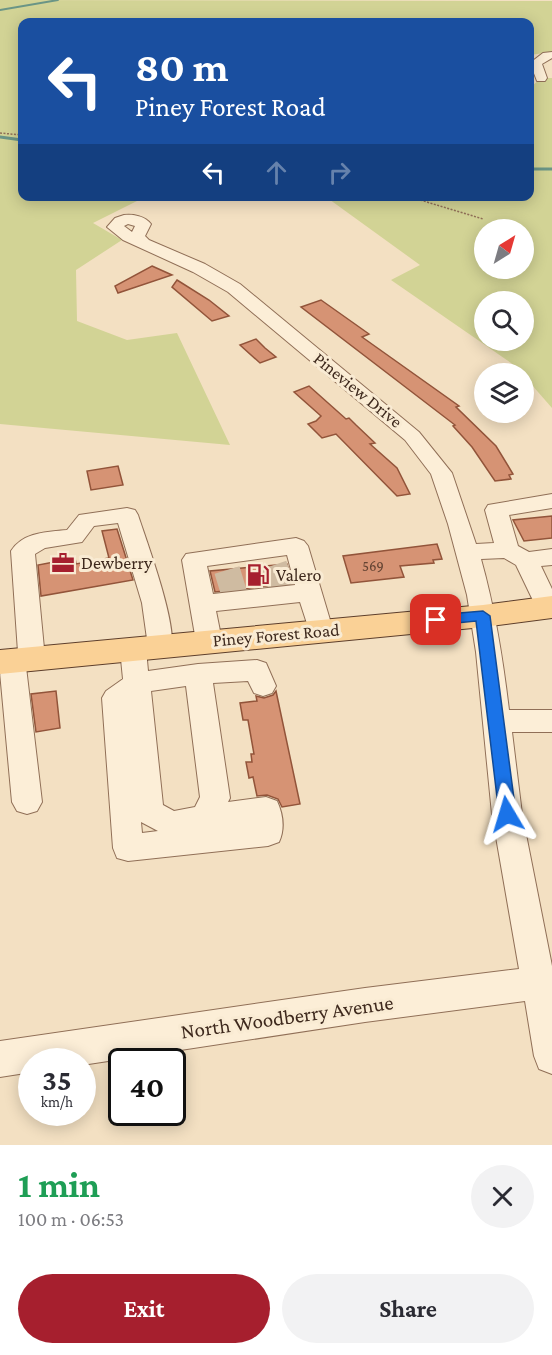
<!DOCTYPE html>
<meta charset="utf-8">
<style>
body{margin:0;font-family:"Crimson Pro",serif;background:#f2f2f3;color:#2b2b33;height:100vh;display:flex;flex-direction:column;font-size:22px;white-space:nowrap}
*{box-sizing:border-box;margin:0}
p{font-size:20px;color:#7c7c81}
.icon{flex:none;width:33px;height:33px;fill:none;stroke:currentColor;stroke-width:2;stroke-linecap:round;stroke-linejoin:round}
.map{position:relative;height:1145px;overflow:hidden}
.drawer{display:flex;flex-direction:column;background:#fff;flex:1}
.drawer>*{flex:none}
.banner{position:absolute;left:18px;top:18px;width:516px;height:183px;border-radius:12px;box-shadow:0 3px 15px #0003;background:#1a4fa0;color:#fff;overflow:hidden}
.needle{width:39px;rotate:37deg}
.fabs{position:absolute;left:474px;top:219px;display:grid;gap:12px}
.fabs a{display:grid;place-items:center;width:60px;height:60px;border-radius:50%;background:#fff;box-shadow:0 3px 15px #0003;font-size:30px}
.speed{position:absolute;left:18px;top:1048px;display:flex;gap:12px;font-size:30px;font-weight:700;text-align:center}
.speed>*{display:grid;place-content:center;width:78px;height:78px;border-radius:50%;background:#fff;box-shadow:0 3px 15px #0003;line-height:1}
.speed small{font-size:15px;font-weight:400}
.speed .limit{border:3px solid #111;border-radius:9px;background:#fff;color:#111}
.pin{position:absolute;display:grid;place-items:center;width:51px;height:51px;color:#fff;margin:-26px;border-radius:12px;box-shadow:0 3px 9px #0006}
.me{position:absolute;width:66px;margin:-33px;rotate:353deg;stroke-linejoin:round;filter:drop-shadow(0 0 4px #0008)}
.turn{display:flex;align-items:center;gap:21px;height:126px;padding:0 18px;font-size:27px}
.turn .icon{width:78px;height:78px;stroke-width:2.5}
.turn b{display:block;font-size:42px;line-height:51px}
.lanes{display:flex;align-items:center;height:57px;padding:0 18px;background:#0003;justify-content:center;gap:30px;direction:ltr}
.lanes .off{opacity:.35}
.round{display:grid;place-items:center;flex:none;width:63px;height:63px;border-radius:32px;background:#f2f2f3}
.headline{display:flex;align-items:center;justify-content:space-between;height:102px;padding:0 18px}
h1{font-size:36px;font-weight:700;line-height:45px;color:#1e9e55}
.action{display:flex;gap:12px;margin-top:auto;padding:12px 18px}
.action a{flex:1;height:69px;border-radius:36px;background:#a61f2e;color:#fff;font-size:24px;font-weight:700;line-height:69px;text-align:center}
.action a+a{background:#f2f2f3;color:#2b2b33}
.map>svg:first-child{display:block}
.green{fill:#d2d395;fill-rule:evenodd}
.lines{fill:none;stroke-linecap:round;stroke-linejoin:round}
.stream-far1{stroke:#6a9586;stroke-width:2}
.stream{stroke:#6a9586;stroke-width:3}
.building{fill:#d69374;stroke:#92543a;stroke-width:1.5}
.minor-tunnel{stroke:#cfbba1;stroke-width:26;stroke-dasharray:26 13;stroke-linecap:butt}
.minor-casing{stroke:#906f57;stroke-width:2}
.major-casing{stroke:#5d3e2b;stroke-width:2}
.path{stroke:#906f57;stroke-width:1.5;stroke-dasharray:2 1.5;stroke-linecap:butt}
.minor{fill:#fceed7;fill-rule:evenodd}
.major{fill:#fad196;fill-rule:evenodd}
.route{fill:#1a73e8;stroke:#114b97;stroke-width:1.5}
.labels{text-anchor:middle;stroke-width:6;stroke-linejoin:round;paint-order:stroke}
.number-label{font-size:15px;fill:#644433}
.street-label{font-size:18px;fill:#3e291d;stroke:#f9ebd3}
.poi-label{font-size:18px;fill:#3e291d;stroke:#f9ebd3;text-anchor:start}
.near-street-label{font-size:21px;fill:#3e291d;stroke:#f9ebd3}
</style>
<div class="map">
<svg width="552" height="1145" viewBox="0 0 552 1145">
<rect width="100%" height="100%" fill="#f3e0c2"/>
<path class="green" d="M0 0 552 1V52L530 55V22H22V196L158 197 137 201 93 223 122 240 76 270 77 321 127 340 177 333 230 445 0 424Z
M541 78H552V408L524 376V374L511 363 391 280 420 265 326 197 530 196V88ZM484 230H524V268H484ZM484 302H524V340H484Z"/>
<g class="lines">
<path class="stream-far1" d="M0 10 58 0"/>
<path class="stream" d="M0 137 22 140
M530 169H552"/>
</g>
<path class="building" d="M152 266 172 275 118 293 115 286Z
M177 280 209 300 229 316 212 321 172 287Z
M321 300 369 334 362 337 459 406 456 407 496 446 513 474 509 475 511 479 495 481 472 447 453 426 455 425 301 307Z
M256 339 265 348 276 357 260 363 240 345Z
M309 386 346 419 349 418 356 425 375 443 370 444 397 468 410 494 397 496 336 434 322 438 308 424 316 421 321 416 294 392Z
M118 466 123 485 91 490 87 471Z
M552 516V538L524 541 513 520Z
M117 529 133 580 41 596 38 565 75 558 76 564 109 558 102 531Z
M437 544 442 559 433 560 434 563 400 566 404 577 351 583 343 556Z
M287 564 292 583 215 592 210 571Z
M56 691 60 728 36 732 31 694Z
M276 691 300 804 282 807 278 799 267 795 257 796 253 777 249 778 246 762H252L251 754H254L248 720H243L240 703 257 701 256 696 264 698 273 695Z"/>
<g class="lines">
<path class="minor-tunnel" d="M274 565 282 588
M227 570 234 593"/>
<g class="minor-casing">
<path id="minor" d="M552 52V58L542 64 547 78 545 81H537L530 63 543 53Z
M124 215C133 214 145 216 151 224L145 236 149 240 205 264 240 284 419 432 452 473 476 544 494 543 485 510 488 505 552 494V508L509 515 518 546 529 552 552 549V565L541 566 552 589V615L539 613 516 565 504 558 481 559C495 609 503 659 509 710H552V732H512L522 814 552 966V1074L539 1069 534 1056 525 1001 365 1022 82 1065V1062H32V1072L0 1077V1041L365 988 519 969 492 814 476 652 467 595 448 524 431 474 405 440 228 292 193 272 123 240 107 227 115 218ZM128 224 135 226 132 232 124 226Z
M127 508 135 510 138 515C146 540 181 633 170 653L161 655 152 653 148 646 142 603 118 523 94 526 82 542 45 548 35 554 45 659 41 666 32 669 26 667 42 802 37 811 27 814 17 811 12 802 0 672V658L3 653 12 650 18 652 11 551C23 532 47 532 67 530L79 515Z
M296 538 304 541 308 546 333 630 329 636 320 639 311 636 300 602 216 611 222 641 218 648 209 650 200 648 196 641 182 560 186 554ZM287 555 295 585 213 594 207 566Z
M133 639 142 642 146 649 148 671 198 664 257 660 266 663 276 686 272 693 263 696 254 693 248 681 213 683 230 798 228 802 266 797 277 801C283 814 285 829 279 842L268 846 128 861 117 858 113 848 102 698 106 691 123 679 120 649 124 642ZM186 686 200 797 195 807 174 811 163 805 151 691ZM141 822 158 831 142 833Z"/>
</g>
<g class="major-casing">
<path id="major" d="M552 596V618L483 627 0 674V650L483 605Z"/>
</g>
<path class="path" d="M0 133 22 135
M407 196 483 219"/>
<use href="#minor" class="minor"/>
<use href="#major" class="major"/>
</g>
<path class="route" d="M483 611 490 616 516 814 513 819 507 821 501 819 499 814 476 621 436 625 429 620 436 615Z"/>
<defs>
<g id="office-bare" transform="scale(1.8)"><path d="M-6-3h4V-5.5h4V-3h4V5H-6ZM-1-4.5V-3h2v-1.5ZM-6 0V1H6V0Z" fill="#a61f2e" stroke="#f9ebd3" stroke-width="2.5" paint-order="stroke"/></g>
<g id="fuel-bare" transform="scale(1.8)"><path d="M-5.5-6h7V0h2V4h1.3V-2.5L3-4.5l.8-.8L6-3V5H2.5V1h-1V6h-7ZM-4.2-4.7v3.2H.2V-4.7Z" fill="#a61f2e" stroke="#f9ebd3" stroke-width="2.5" paint-order="stroke"/></g>
</defs>
<g fill-rule="evenodd">
<use href="#office-bare" x="63" y="563"/>
<use href="#fuel-bare" x="258" y="575"/>
</g>
<g class="labels">
<g class="number-label">
<text x="373" y="571">569</text>
</g>
<g class="street-label">
<text transform="translate(358 390) rotate(39)" y="6">Pineview Drive</text>
<text transform="translate(276 635) rotate(-5)" y="6">Piney Forest Road</text>
</g>
<g class="poi-label">
<text x="81" y="569">Dewberry</text>
<text x="276" y="581">Valero</text>
</g>
<g class="near-street-label">
<text transform="translate(287 1017) rotate(-8)" y="7">North Woodberry Avenue</text>
</g>
</g>
</svg>
<div class="fabs">
<a><svg class="needle" viewBox="-14 -14 28 28"><path d="M0-13l5 13h-10z" fill="#e53935"/><path d="M0 13l5-13h-10z" fill="#7c7c81"/></svg></a>
<a><svg class="icon" aria-label="search" viewBox="0 0 24 24"><circle cx="10" cy="10" r="6"/><path d="M15 15l6 6"/></svg></a>
<a><svg class="icon" aria-label="layers" viewBox="0 0 24 24"><path d="M12 4l9 5-9 5-9-5zM3 14l9 5 9-5"/></svg></a>
</div>
<div class="speed"><div>35<small>km/h</small></div><div class="limit">40</div></div>
<div class="pin" style="left:436px;top:620px;background:#d93025"><svg class="icon" aria-label="arrive" viewBox="0 0 24 24"><path d="M6 21V4h12l-3 4 3 4H6"/></svg></div>
<svg class="me" style="left:507px;top:814px" viewBox="-20 -20 40 40"><path d="M0-17L14 15 0 8-14 15z" fill="#1a73e8" stroke="#fff" stroke-width="4"/></svg>
<div class="banner">
<div class="turn"><svg class="icon" aria-label="left" viewBox="0 0 24 24"><path d="M17 20v-9H6M10 6l-5 5 5 5"/></svg><div><b>80 m</b>Piney Forest Road</div></div>
<div class="lanes"><svg class="icon" aria-label="left" viewBox="0 0 24 24"><path d="M17 20v-9H6M10 6l-5 5 5 5"/></svg><svg class="icon off" aria-label="ahead" viewBox="0 0 24 24"><path d="M12 20V5M6 11l6-6 6 6"/></svg><svg class="icon off" aria-label="right" viewBox="0 0 24 24"><path d="M7 20v-9h11M14 6l5 5-5 5"/></svg></div>
</div>
</div>
<section class="drawer">
<div class="headline"><div><h1>1 min</h1><p>100 m · 06:53</p></div><a class="round"><svg class="icon" aria-label="close" viewBox="0 0 24 24"><path d="M6 6l12 12M18 6L6 18"/></svg></a></div>
<div class="action"><a>Exit</a><a>Share</a></div>
</section>
